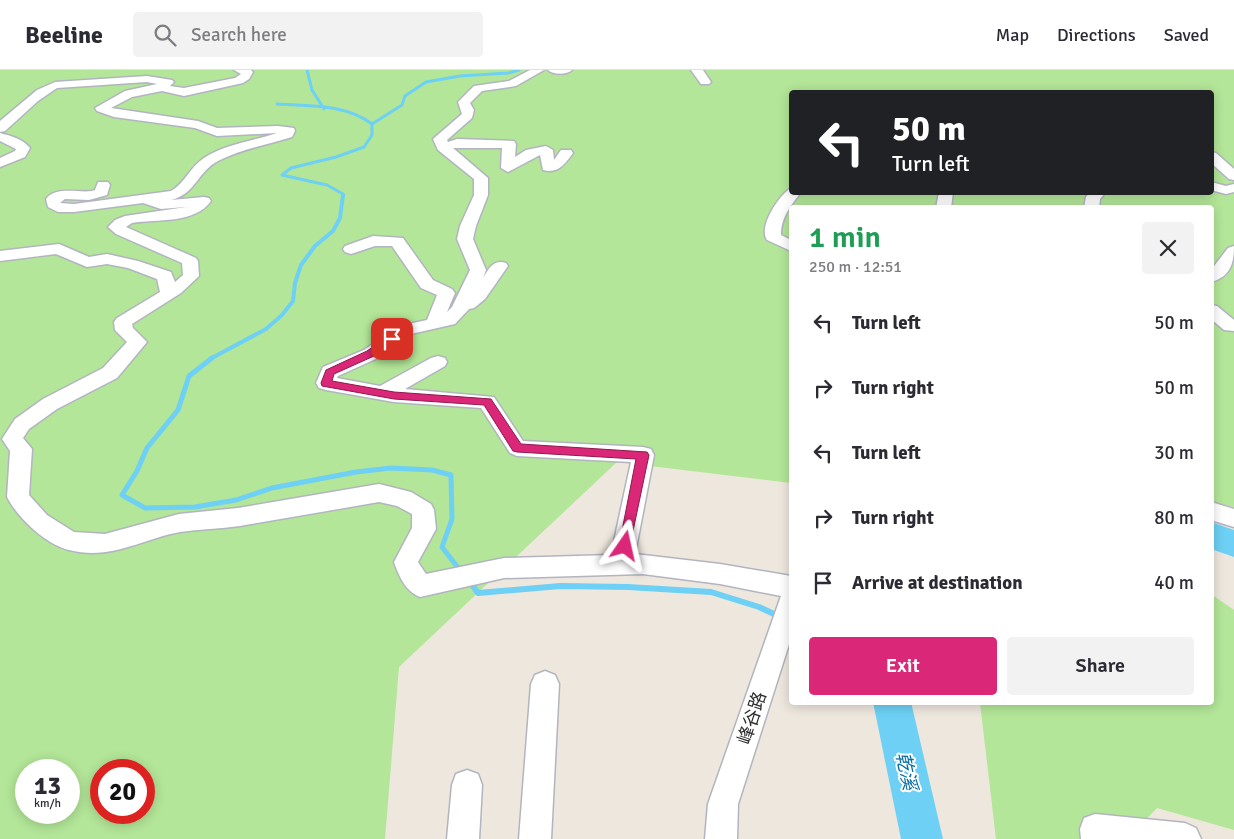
<!DOCTYPE html>
<meta charset="utf-8">
<style>
body{margin:0;font-family:Signika,"Noto Sans TC",sans-serif;background:#f2f2f3;color:#2b2b33;height:100vh;display:flex;flex-direction:column;font-size:19px;white-space:nowrap}
*{box-sizing:border-box;margin:0}
p{font-size:16px;color:#7c7c81}
.icon{flex:none;width:28px;height:28px;fill:none;stroke:currentColor;stroke-width:2;stroke-linecap:round;stroke-linejoin:round}
.map{position:relative;flex:1;overflow:hidden}
.details{position:absolute;left:789px;top:135px;width:425px;height:500px;display:flex;flex-direction:column;background:#fff;border-radius:5px;box-shadow:0 2px 12px #0003}
.details>*{flex:none}
.hud{position:absolute;left:789px;top:20px;width:425px;height:105px;border-radius:5px;box-shadow:0 2px 12px #0003;background:#202124;color:#fff;overflow:hidden}
.speed{position:absolute;left:15px;top:689px;display:flex;gap:10px;font-size:25px;font-weight:700;text-align:center}
.speed>*{display:grid;place-content:center;width:65px;height:65px;border-radius:50%;background:#fff;box-shadow:0 2px 12px #0003;line-height:1}
.speed small{font-size:12px;font-weight:400}
.speed .limit{border:8px solid #d22;background:#fff;color:#111}
.pin{position:absolute;display:grid;place-items:center;width:42px;height:42px;color:#fff;margin:-21px;border-radius:10px;box-shadow:0 2px 8px #0006}
.me{position:absolute;width:55px;margin:-28px;rotate:11deg;stroke-linejoin:round;filter:drop-shadow(0 0 4px #0008)}
.turn{display:flex;align-items:center;gap:18px;height:105px;padding:0 20px;font-size:22px}
.turn .icon{width:65px;height:65px;stroke-width:2.5}
.turn b{display:block;font-size:35px;line-height:42px}
.round{display:grid;place-items:center;flex:none;width:52px;height:52px;border-radius:5px;background:#f2f2f3}
.head{display:flex;align-items:center;justify-content:space-between;height:85px;padding:0 20px}
h1{font-size:30px;font-weight:600;line-height:38px;color:#1e9e55}
.button{display:flex;gap:10px;margin-top:auto;padding:10px 20px}
.button a{flex:1;height:58px;border-radius:5px;background:#db2777;color:#fff;font-size:20px;font-weight:600;line-height:58px;text-align:center}
.button a+a{background:#f2f2f3;color:#2b2b33}
ul{padding:0;list-style:none}
li{display:flex;align-items:center;gap:15px;height:65px;padding:0 20px}
li div{flex:1}
li b{display:block;font-size:19px}
li em{font-style:normal}
header{display:flex;align-items:center;gap:30px;box-sizing:border-box;height:70px;padding:0 25px;background:#fff;border-bottom:1px solid #e1e1e2}
header strong{font-size:24px}
nav{display:flex;gap:28px;margin-inline-start:auto;font-size:18px}
.search{width:350px;height:45px;background:#f2f2f3;display:flex;align-items:center;gap:12px;box-sizing:border-box;padding:0 18px;border-radius:5px;color:#7c7c81;font-size:19px}
.map>svg:first-child{display:block}
.green{fill:#b3e698;fill-rule:evenodd}
.lines{fill:none;stroke-linecap:round;stroke-linejoin:round}
.stream-far3{stroke:#6dd0f4;stroke-width:3}
.stream-far2{stroke:#6dd0f4;stroke-width:4}
.stream-far1{stroke:#6dd0f4;stroke-width:5}
.stream{stroke:#6dd0f4;stroke-width:6}
.river{fill:#6dd0f4;fill-rule:evenodd}
.minor-casing{stroke:#b2b4c0;stroke-width:3}
.minor{fill:#fff;fill-rule:evenodd}
.route{fill:#db2777;stroke:#8e194d}
.labels{text-anchor:middle;stroke-width:4;stroke-linejoin:round;paint-order:stroke}
.near-street-label{font-size:18px;fill:#2c2c2c;stroke:#fff}
.near-water-label{font-size:19px;font-style:italic;fill:#086ea4;stroke:#fff}
</style>
<header>
<strong>Beeline</strong>
<div class="search"><svg class="icon" aria-label="search" viewBox="0 0 24 24"><circle cx="10" cy="10" r="6"/><path d="M15 15l6 6"/></svg>Search here</div>
<nav><a>Map</a><a>Directions</a><a>Saved</a></nav>
</header>
<div class="map">
<svg width="1234" height="769" viewBox="0 0 1234 769">
<rect width="100%" height="100%" fill="#eee7de"/>
<path class="green" d="M0 0H1234V437L1211 432V138H791V413L617 392 399 597 385 769H0ZM791 22H1211V122H791ZM26 700H69V742H26ZM101 700H144V742H101Z
M1211 524 1234 540V760L1157 738 1127 769H996L980 633 1211 632Z"/>
<g class="lines">
<path class="stream-far3" d="M307 0 312 20 324 39
M277 34C308 36 346 34 372 54
M343 127V124L327 115 282 105 291 98 336 87 364 77 372 65V54L402 35 405 26 426 12 460 6 508 3 519 0"/>
<path class="stream-far2" d="M210 289 266 259 282 245 293 231 295 213 301 195 315 176 333 161 340 148 343 125"/>
<path class="stream-far1" d="M212 288 189 306 178 340 147 378 137 401 122 425 145 438 195 437 236 430 272 418 356 402 391 398 432 400 451 405 452 449 442 477 459 499"/>
<path class="stream" d="M458 498 462 503
M469 511 478 523 560 516 628 517 711 522 759 537 791 552"/>
<path class="river" d="M1211 452 1234 460V487L1211 479Z
M873 632H911L943 769H901Z"/>
<g class="minor-casing">
<path id="minor" d="M234 0H251L253 2 249 9 243 13 184 26 162 21 132 27 111 38 198 51 217 58 278 56 294 58 295 61 292 67C267 75 241 79 218 91 197 102 196 124 171 130L204 127 209 128 211 131C195 154 157 149 132 153L126 157 196 188 198 191 199 206 181 223 132 254 133 258 147 272 117 308 57 339 29 359 23 368 32 379 29 425 47 445 74 462 105 464 179 444 238 438 379 414 411 422 431 434 434 440 436 459 418 492 426 504 504 488 611 485 631 392 517 386 510 383 481 338 394 332 326 320 319 318 316 313 323 297 364 280 399 256 427 250 437 225 421 218 392 176H375L351 184 345 182 343 179 345 176 373 166 403 168 433 210 452 219 455 223 447 242 452 237 470 200 457 169 460 156 474 125V109L438 80 433 69 462 44 458 32 474 16 509 11 530 0H544L516 16 482 21 470 33 474 40 472 48 447 70 448 72 457 69 514 71 516 74 515 87 526 80 546 76 553 80 554 90 561 80H571L573 83C565 94 558 104 543 100L540 85 508 102 501 98 502 78H453L488 108V125L476 156 473 169 486 200 483 208C489 199 493 189 506 193L508 196 485 229 474 238 469 239 455 254 411 264 378 288 338 306 337 308 380 316 431 288 438 286 445 288 447 292 445 296 405 319 494 327 523 371 643 377 651 379 654 385 635 484 720 494 791 506V568L738 734 737 769H705L708 734 781 526 720 514 643 504 504 508 420 527C405 521 399 506 394 492L412 458V444L397 436 379 432C333 440 287 448 240 456 220 459 200 459 180 462 141 469 111 491 69 480 45 474 18 448 7 427L10 381 2 369 15 349 43 329 103 298 127 272 115 260 114 252 117 248 160 222 157 209 128 198 107 194 87 197 56 184 0 191V181L59 174 89 187 107 184 138 191 171 202 175 212 183 205 182 193 116 164 108 157 115 150 125 146 186 137 161 139 143 133 74 142H58L48 137 46 129C56 116 77 123 92 121L95 120 98 112H108L110 115 107 125 89 130 65 129 60 133 74 134 171 121C185 113 190 97 204 88 225 74 253 71 277 63L217 66 195 58 114 47 97 41 95 38 125 21 157 14 147 12 57 18 38 31 5 61 0 62V51L37 20 55 12 147 6 172 10 174 12 170 16 184 18 235 8 241 4Z
M548 0H572C567 5 553 5 548 0Z
M691 0H703L711 12 709 14H701Z
M0 63C11 66 23 69 30 78L25 87 0 97V88L15 81 16 79 0 71Z
M1211 82 1216 83 1234 99V110L1229 109 1211 93Z
M1211 112 1226 116 1234 114V122L1226 124 1211 120Z
M791 118V122H801C791 136 781 147 781 165L791 170V181L767 170C758 157 779 125 791 118Z
M939 122H953L951 138H936Z
M1090 122H1106L1100 129 1099 138H1084L1086 127Z
M1234 176C1234 194 1230 207 1211 212V200L1228 178Z
M1211 235 1217 236 1234 250V261L1224 260 1211 249Z
M1211 432 1234 439V457L1211 450Z
M545 601 555 605 559 614 551 769H519L531 614 535 605Z
M467 700 478 704 482 715 479 769H447L452 715 456 704Z
M1095 744 1185 753 1196 758 1201 769H1081L1080 759 1084 748Z"/>
</g>
<use href="#minor" class="minor"/>
</g>
<path class="route" d="M389 266H392L397 269 374 286 334 304 332 311 394 322 491 329 521 374 647 382 649 385 629 480 625 481 621 480 619 476 636 389 517 382 513 381 484 335 394 329 322 316 321 313 326 300 367 281Z"/>
<g class="labels">
<g class="near-street-label">
<text transform="translate(752 648) rotate(-72)" y="6">峰谷路</text>
</g>
<g class="near-water-label">
<text transform="translate(907 701) rotate(78)" y="7">乾溪</text>
</g>
</g>
</svg>
<div class="speed"><div>13<small>km/h</small></div><div class="limit">20</div></div>
<div class="pin" style="left:392px;top:269px;background:#d93025"><svg class="icon" aria-label="arrive" viewBox="0 0 24 24"><path d="M6 21V4h12l-3 4 3 4H6"/></svg></div>
<svg class="me" style="left:625px;top:476px" viewBox="-20 -20 40 40"><path d="M0-17L14 15 0 8-14 15z" fill="#db2777" stroke="#fff" stroke-width="4"/></svg>
<div class="hud">
<div class="turn"><svg class="icon" aria-label="left" viewBox="0 0 24 24"><path d="M17 20v-9H6M10 6l-5 5 5 5"/></svg><div><b>50 m</b>Turn left</div></div>
</div>
<section class="details">
<div class="head"><div><h1>1 min</h1><p>250 m · 12:51</p></div><a class="round"><svg class="icon" aria-label="close" viewBox="0 0 24 24"><path d="M6 6l12 12M18 6L6 18"/></svg></a></div>
<ul>
<li><svg class="icon" aria-label="left" viewBox="0 0 24 24"><path d="M17 20v-9H6M10 6l-5 5 5 5"/></svg><div><b>Turn left</b></div><em>50 m</em></li>
<li><svg class="icon" aria-label="right" viewBox="0 0 24 24"><path d="M7 20v-9h11M14 6l5 5-5 5"/></svg><div><b>Turn right</b></div><em>50 m</em></li>
<li><svg class="icon" aria-label="left" viewBox="0 0 24 24"><path d="M17 20v-9H6M10 6l-5 5 5 5"/></svg><div><b>Turn left</b></div><em>30 m</em></li>
<li><svg class="icon" aria-label="right" viewBox="0 0 24 24"><path d="M7 20v-9h11M14 6l5 5-5 5"/></svg><div><b>Turn right</b></div><em>80 m</em></li>
<li><svg class="icon" aria-label="arrive" viewBox="0 0 24 24"><path d="M6 21V4h12l-3 4 3 4H6"/></svg><div><b>Arrive at destination</b></div><em>40 m</em></li>
</ul>
<div class="button"><a>Exit</a><a>Share</a></div>
</section>
</div>
